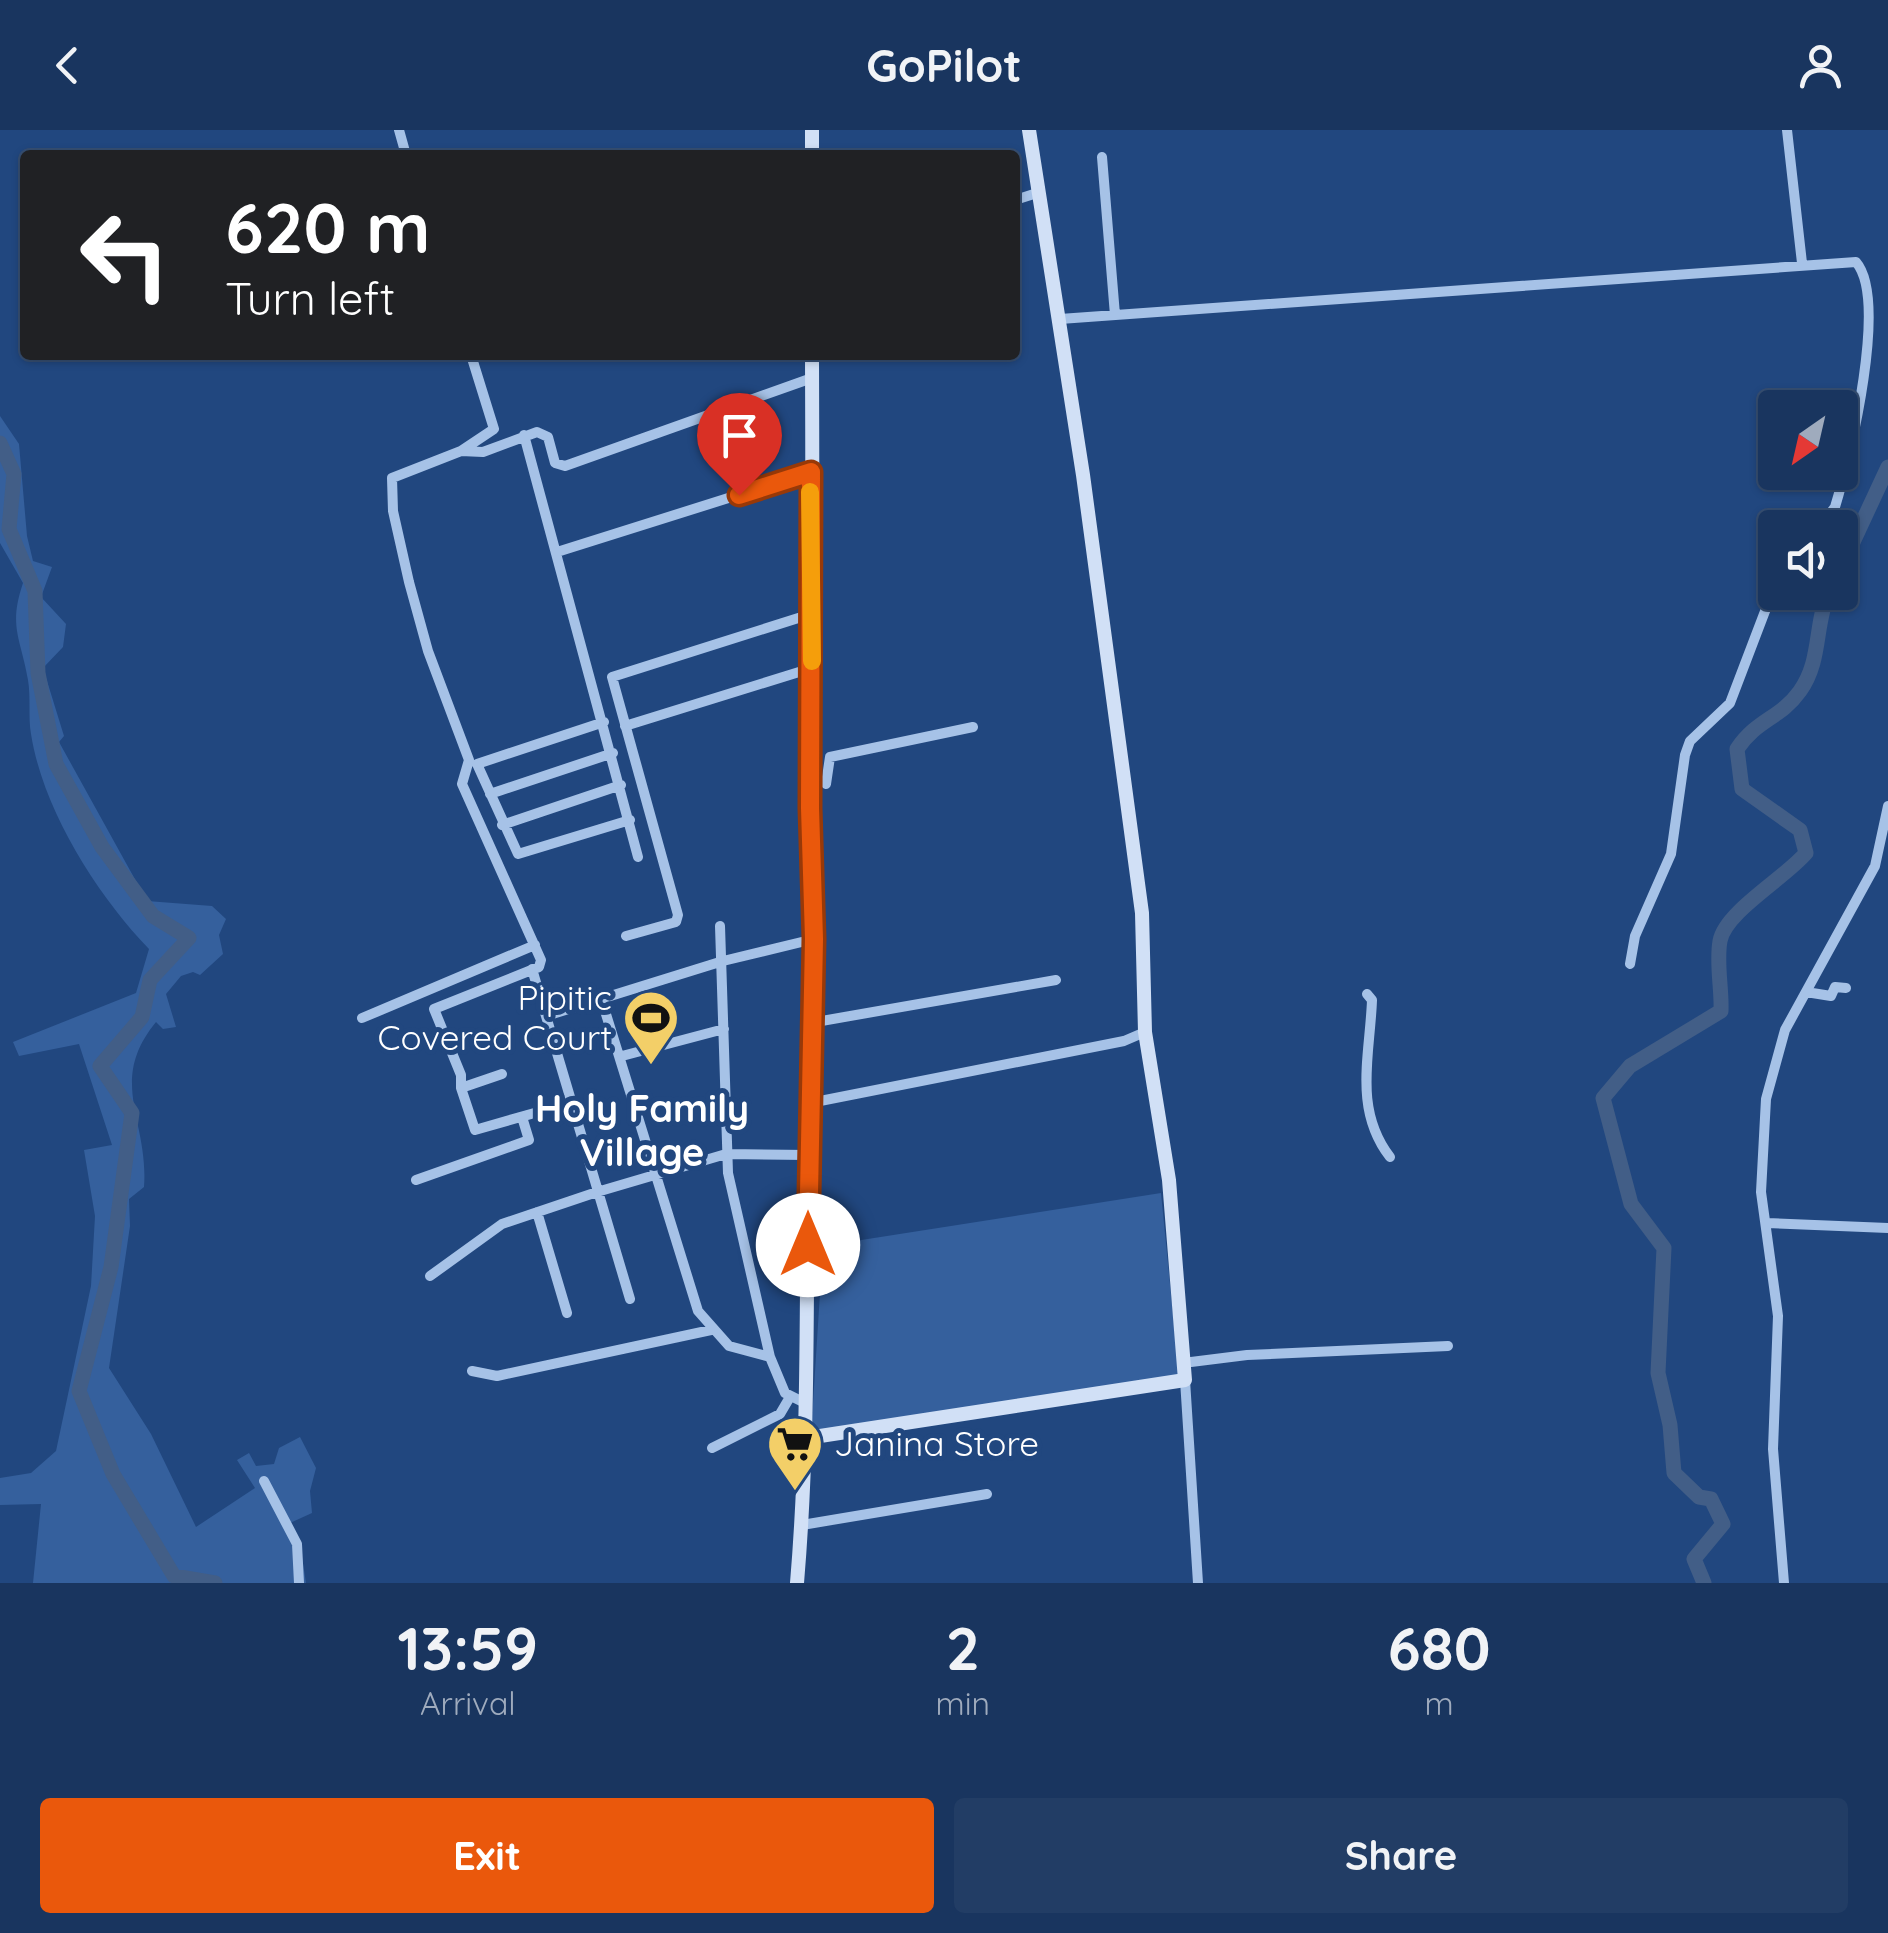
<!DOCTYPE html>
<style>
body{margin:0;font-family:Quicksand,sans-serif;background:#223d65;color:#f1f3f6;height:100vh;display:flex;flex-direction:column;font-size:38px;white-space:nowrap}
*{box-sizing:border-box;margin:0}
p{font-size:32px;color:#9fabbd}
.icon{flex:none;width:55px;height:55px;fill:none;stroke:currentColor;stroke-width:2;stroke-linecap:round;stroke-linejoin:round}
.map{position:relative;height:1453px;overflow:hidden}
.side{display:flex;flex-direction:column;background:#19355f;flex:1}
.side>*{flex:none}
.top-card{position:absolute;left:20px;top:20px;width:1000px;height:210px;border-radius:10px;box-shadow:0 2px 8px #0004,0 0 0 2px #375074;background:#202124;color:#fff;overflow:hidden}
.needle{width:65px;rotate:214deg}
.buttons{position:absolute;left:1758px;top:260px;display:grid;gap:20px}
.buttons a{display:grid;place-items:center;width:100px;height:100px;border-radius:10px;background:#19355f;box-shadow:0 2px 8px #0004,0 0 0 2px #375074;font-size:50px}
.pin{position:absolute;display:grid;place-items:center;width:85px;height:85px;color:#fff;margin:-102px -42px;border-radius:50% 50% 50% 0;rotate:-45deg;box-shadow:0 0 10px #0007}
.pin .icon{rotate:45deg}
.me{position:absolute;width:110px;margin:-55px;rotate:0deg;stroke-linejoin:round;filter:drop-shadow(0 0 8px #0008)}
.turn{display:flex;align-items:center;gap:35px;height:210px;padding:0 40px;font-size:45px}
.turn .icon{width:130px;height:130px;stroke-width:2.5}
.turn b{display:block;font-size:70px;line-height:85px}
.eta{display:flex;justify-content:space-evenly;align-items:center;height:170px;text-align:center}
.eta b{font-size:60px;font-weight:700;line-height:70px}
.button{display:flex;gap:20px;margin-top:auto;padding:20px 40px}
.button a{flex:1;height:115px;border-radius:10px;background:#ea580c;color:#fff;font-size:40px;font-weight:700;line-height:115px;text-align:center}
.button a+a{background:#223d65;color:#f1f3f6}
header{display:flex;justify-content:space-between;align-items:center;height:130px;padding:0 40px;background:#19355f;font-size:45px;font-weight:700}
.map>svg:first-child{display:block}
.green{fill:#35609d}
.lines{fill:none;stroke-linecap:round;stroke-linejoin:round}
.river{stroke:#425e87;stroke-width:15}
.street{stroke:#a6c2e7;stroke-width:10}
.secondary{stroke:#d1e0f6;stroke-width:14}
.route-casing{stroke:#983908;stroke-width:25}
.route{stroke:#ea580c;stroke-width:18}
.slow{stroke:#f59e0b;stroke-width:18}
.labels{text-anchor:middle;stroke-width:10;stroke-linejoin:round;paint-order:stroke}
.poi-label{font-size:35px;fill:#fff;stroke:#21477f;text-anchor:end}
.neighbourhood-label{font-size:38px;font-weight:bold;fill:#fff;stroke:#21477f}
</style>
<header><svg class="icon" aria-label="back" viewBox="0 0 24 24"><path d="M15 5l-7 7 7 7"/></svg>GoPilot<svg class="icon" aria-label="person" viewBox="0 0 24 24"><circle cx="12" cy="8" r="4"/><path d="M4 21q1-7 8-7t8 7"/></svg></header>
<div class="map">
<svg width="1888" height="1453" viewBox="0 0 1888 1453">
<rect width="100%" height="100%" fill="#21477f"/>
<path class="green" d="M0 286 19 314 27 406 33 431 52 437 41 467 66 494 63 517 43 538 64 606 59 612 147 771 212 776 226 789 219 805 223 824 200 845 193 842 181 846 166 864 176 897 163 899 156 892C107 952 149 990 144 1057L129 1069 130 1096 109 1238 151 1304 196 1397 255 1358 237 1330 249 1323 256 1336 274 1334 279 1318 300 1307 316 1338 310 1361 312 1383 290 1393 300 1414 306 1453H33L41 1374 0 1375V1348L31 1343 56 1321 91 1156 95 1086 84 1020 112 1015 79 914 19 926 13 912 136 863 149 819C97 765 43 680 31 604 28 587 31 568 28 550 21 508 8 497 23 453L0 413Z
M1161 1063 1179 1245 811 1305 823 1116Z"/>
<g class="lines">
<path class="river" d="M0 313 14 344 9 399 35 461 38 543 56 634 102 717 153 786 189 808 150 850 142 887 100 936 132 983 111 1137 79 1261 113 1344 174 1446 215 1453
M1840 440 1888 337
M1704 1453 1694 1429 1723 1394 1711 1369 1699 1367 1674 1343 1670 1295 1658 1243 1664 1118 1631 1074 1603 968 1630 936 1721 881C1722 858 1716 834 1720 811 1725 782 1785 748 1806 723L1800 700 1742 659 1737 619C1757 589 1780 589 1800 561 1822 530 1814 495 1829 462"/>
<path class="street" d="M399 0 406 25
M1787 0 1802 133
M1102 27 1115 185
M1015 70 1037 63
M1060 189 1856 132C1888 169 1851 325 1835 377L1819 398
M471 225 494 299 461 321 392 348 393 381 409 452 428 521 469 630 462 654 541 830 539 837 434 879 461 945V958L475 1000 538 982
M524 305 638 727
M461 321 483 322 537 302 548 307 555 333 565 336 812 248
M557 422 811 342
M604 592 477 634 518 724 630 690
M625 596 812 538
M826 654 830 627 973 597
M490 664 613 623
M502 695 621 655
M720 796 728 1043 770 1227 785 1263 807 1274
M626 806 676 792 678 785 612 547 811 484
M1630 834 1635 806 1671 724 1685 625 1690 611 1730 573 1775 455
M532 839 630 1169
M1806 862 1831 866 1835 857 1846 858
M1367 864 1372 870C1370 925 1353 979 1390 1027
M601 868 698 1181 729 1216 770 1227
M546 886 723 831 814 809
M362 888 535 815
M810 893 1056 850
M622 926 724 899
M461 958 502 944
M810 973 1124 911 1145 902
M416 1050 529 1010 522 987
M537 1082 567 1183
M1767 1093 1888 1098
M430 1146 502 1094 597 1062 726 1024 808 1025
M1183 1233 1247 1225 1448 1216
M472 1241 497 1246 711 1200
M1185 1250 1198 1453
M712 1318 780 1284 790 1267
M264 1351 297 1414 299 1453
M802 1395 987 1364
M1784 1453 1773 1319 1778 1186 1761 1062 1766 969 1785 900 1875 736 1888 676"/>
<path class="secondary" d="M812 25V0
M807 1308 1185 1250 1169 1050 1145 902 1142 783 1083 345 1029 0
M797 1453C809 1311 806 1171 808 1029 812 761 813 493 812 225"/>
</g>
<g class="lines">
<g class="route-casing">
<path id="route" d="M739 365 811 342 810 678 814 809 808 1115"/>
</g>
<use href="#route" class="route"/>
<path class="slow" d="M810 362 812 531"/>
</g>
<defs>
<g id="stadium-pin" transform="scale(2.875)"><path d="M0 17L-7.5 6A9.5 9.5 0 1 1 7.5 6Z" fill="#f3cf68" stroke="#21477f"/><path d="M0-5a6.5 5 0 1 0 0 10a6.5 5 0 1 0 0-10ZM-3.5-1.8h7v3.6h-7Z" fill="#111"/></g>
<g id="supermarket-pin" transform="scale(2.875)"><path d="M0 17L-7.5 6A9.5 9.5 0 1 1 7.5 6Z" fill="#f3cf68" stroke="#21477f"/><path d="M-6-5.5h2.5l.6 2H6L4.5 2H-2.5L-4.4-4H-6ZM-1.5 3.2a1.3 1.3 0 1 0 .1 0ZM3 3.2a1.3 1.3 0 1 0 .1 0Z" fill="#111"/></g>
</defs>
<g fill-rule="evenodd">
<use href="#stadium-pin" x="651" y="888"/>
<use href="#supermarket-pin" x="795" y="1314"/>
</g>
<g class="labels">
<g class="poi-label">
<text x="612" y="880">Pipitic<tspan x="612" dy="40">Covered Court</tspan></text>
<text x="834" y="1326" text-anchor="start">Janina Store</text>
</g>
<g class="neighbourhood-label">
<text x="642" y="992">Holy Family<tspan x="642" dy="44">Village</tspan></text>
</g>
</g>
</svg>
<div class="buttons">
<a><svg class="needle" viewBox="-14 -14 28 28"><path d="M0-13l5 13h-10z" fill="#e53935"/><path d="M0 13l5-13h-10z" fill="#9fabbd"/></svg></a>
<a><svg class="icon" aria-label="sound" viewBox="0 0 24 24"><path d="M4 9h4l5-4v14l-5-4H4zM17 9q2 3 0 6"/></svg></a>
</div>
<div class="pin" style="left:739px;top:365px;background:#d93025"><svg class="icon" aria-label="arrive" viewBox="0 0 24 24"><path d="M6 21V4h12l-3 4 3 4H6"/></svg></div>
<svg class="me" style="left:808px;top:1115px" viewBox="-20 -20 40 40"><circle r="19" fill="#fff"/><path d="M0-13L10 11 0 6-10 11z" fill="#ea580c"/></svg>
<div class="top-card">
<div class="turn"><svg class="icon" aria-label="left" viewBox="0 0 24 24"><path d="M17 20v-9H6M10 6l-5 5 5 5"/></svg><div><b>620 m</b>Turn left</div></div>
</div>
</div>
<section class="side">
<div class="eta">
<div><b>13:59</b><p>Arrival</p></div>
<div><b>2</b><p>min</p></div>
<div><b>680</b><p>m</p></div>
</div>
<div class="button"><a>Exit</a><a>Share</a></div>
</section>
